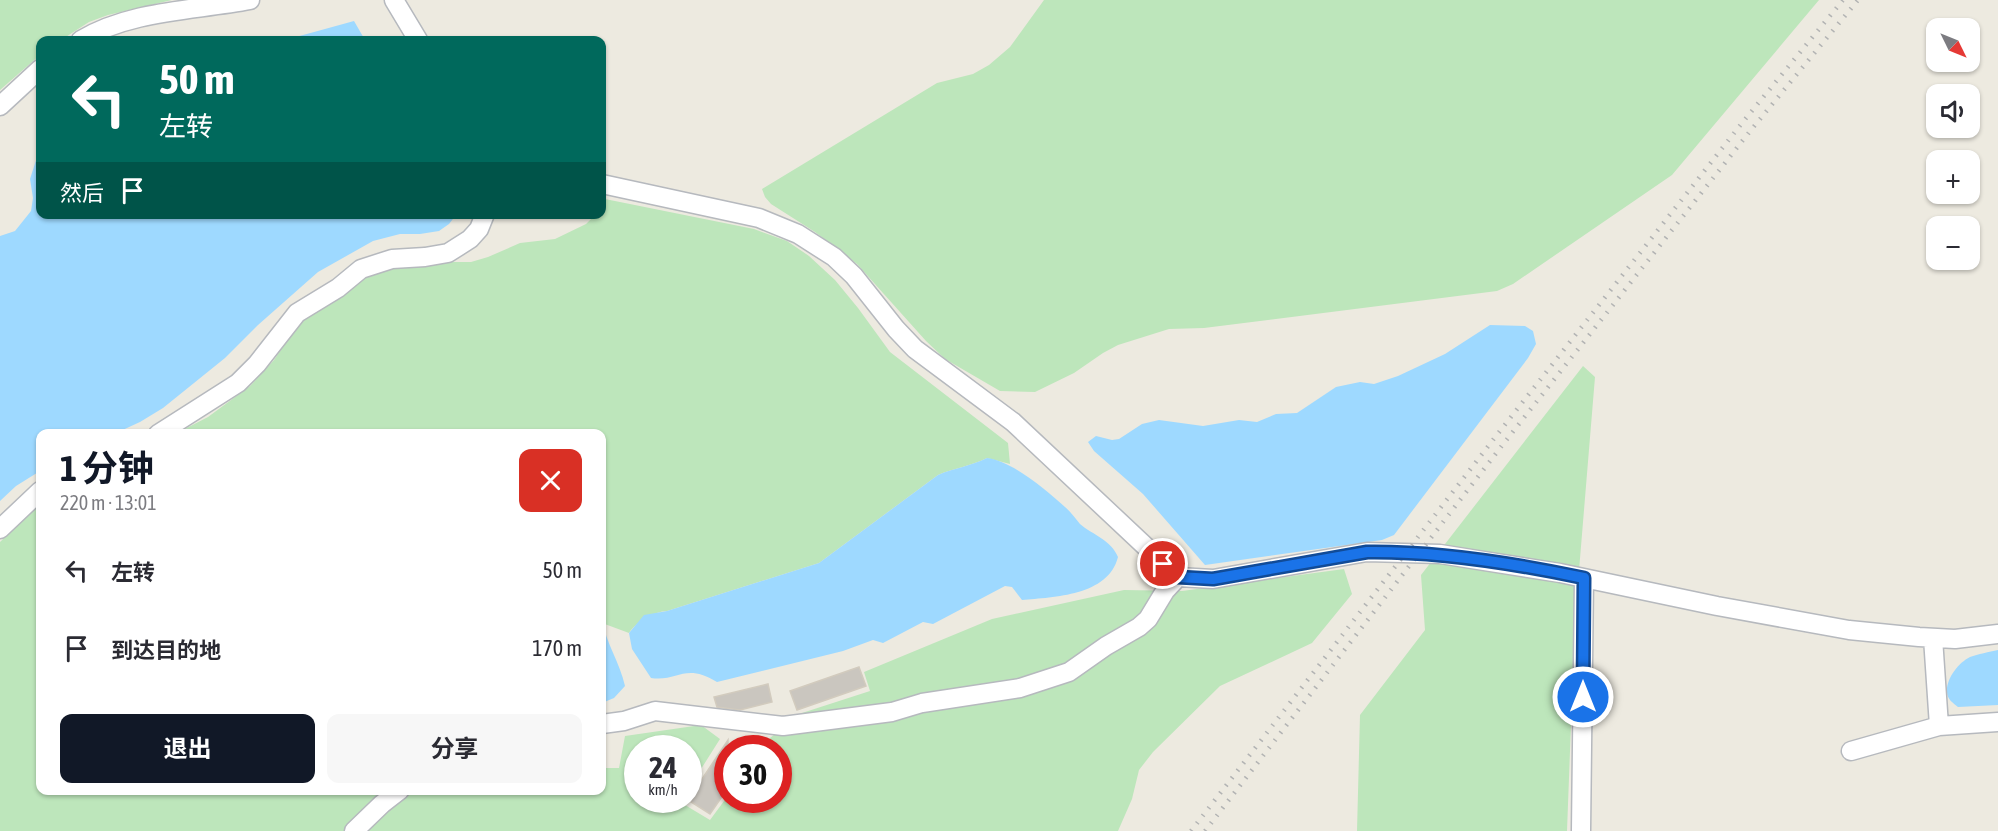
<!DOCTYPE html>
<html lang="zh">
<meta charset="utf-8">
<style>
body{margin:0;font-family:"Asap Condensed","Noto Sans SC",sans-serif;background:#f7f7f7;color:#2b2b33;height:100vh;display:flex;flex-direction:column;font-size:22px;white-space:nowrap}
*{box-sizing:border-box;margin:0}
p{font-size:20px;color:#7c7c81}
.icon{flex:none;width:33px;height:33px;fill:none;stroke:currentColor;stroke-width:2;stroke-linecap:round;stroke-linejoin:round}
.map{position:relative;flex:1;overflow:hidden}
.panel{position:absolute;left:36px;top:429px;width:570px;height:366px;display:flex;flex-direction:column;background:#fff;border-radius:12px;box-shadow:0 2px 4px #0004}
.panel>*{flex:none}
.banner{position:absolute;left:36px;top:36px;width:570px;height:183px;border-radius:12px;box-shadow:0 2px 4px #0004;background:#00695c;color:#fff;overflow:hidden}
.needle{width:39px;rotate:133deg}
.tools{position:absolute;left:1926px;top:18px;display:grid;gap:12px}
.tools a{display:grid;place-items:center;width:54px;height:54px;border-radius:12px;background:#fff;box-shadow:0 2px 4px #0004;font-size:30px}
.speed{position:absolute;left:624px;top:735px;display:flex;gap:12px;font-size:30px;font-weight:700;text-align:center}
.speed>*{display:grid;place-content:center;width:78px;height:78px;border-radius:50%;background:#fff;box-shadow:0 2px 4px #0004;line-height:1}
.speed small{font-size:15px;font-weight:400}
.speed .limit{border:9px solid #d22;background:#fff;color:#111}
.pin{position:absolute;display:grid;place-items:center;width:51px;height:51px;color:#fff;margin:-26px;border:3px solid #fff;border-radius:50%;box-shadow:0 2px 6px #0007}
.me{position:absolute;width:66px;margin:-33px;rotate:0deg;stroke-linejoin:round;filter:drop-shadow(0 0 4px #0008)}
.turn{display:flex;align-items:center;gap:21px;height:126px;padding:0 24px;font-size:27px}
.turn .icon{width:78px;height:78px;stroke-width:2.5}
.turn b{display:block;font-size:42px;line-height:51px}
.then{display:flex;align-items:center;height:57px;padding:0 24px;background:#0003;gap:12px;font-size:22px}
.round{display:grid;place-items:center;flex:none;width:63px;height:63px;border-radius:12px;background:#f7f7f7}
.head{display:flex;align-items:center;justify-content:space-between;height:102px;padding:0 24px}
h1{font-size:36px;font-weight:700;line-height:45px;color:#111827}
.button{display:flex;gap:12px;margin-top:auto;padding:12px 24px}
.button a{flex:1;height:69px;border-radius:12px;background:#111827;color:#fff;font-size:24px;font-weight:700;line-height:69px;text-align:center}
.button a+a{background:#f7f7f7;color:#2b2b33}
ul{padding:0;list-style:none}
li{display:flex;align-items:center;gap:18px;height:78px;padding:0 24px}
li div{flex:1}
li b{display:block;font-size:22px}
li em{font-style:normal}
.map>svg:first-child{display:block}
.green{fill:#bde6bb}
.water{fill:#9ed9ff}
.building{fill:#cac6bf;stroke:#d2cbbe;stroke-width:1.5}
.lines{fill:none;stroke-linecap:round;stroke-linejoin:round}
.minor-casing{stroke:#b6b9be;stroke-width:21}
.minor{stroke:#fff;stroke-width:18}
.rail{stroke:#b2b3b3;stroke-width:4.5;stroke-dasharray:1.5 8;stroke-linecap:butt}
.route-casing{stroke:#114b97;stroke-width:15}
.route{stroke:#1a73e8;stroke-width:10}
</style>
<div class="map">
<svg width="1998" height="831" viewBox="0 0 1998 831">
<rect width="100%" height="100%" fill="#edeae0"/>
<path class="green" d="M0 0H172L108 15 89 22 61 40H40V55L0 90Z
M1044 0H1819L1672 175 1513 284 1497 291 1204 328 1169 329 1118 345 1103 353 1074 373 1035 392 1000 391 945 359 926 341 857 264 815 232 771 204 765 197 762 189 937 83 973 74 989 65 1010 47Z
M605 199 754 229 787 241 809 256 835 280 858 308 890 352 1008 443 1010 464 987 458C971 466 954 468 938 475L819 563 667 611C655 611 635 623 629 633L602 623V434H175L208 417 250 386 274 360 298 324 359 278 383 268 427 262H471L488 257 520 243 555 239 586 224 595 215 602 214V204Z
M1583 366 1595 377 1575 619 1567 831H1357L1360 715 1425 630 1421 575Z
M40 504V790H602V768H619L625 736 701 725 720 739 689 788 688 748H638V800H681L680 802 710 820 727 797 728 800H778V748H762L770 738 802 713 870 691 864 672 992 619 1124 590 1182 591 1344 569 1352 594 1312 643 1220 686 1153 752 1139 770 1132 799 1118 831H0V542Z"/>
<path class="water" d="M354 21 365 40H285Z
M40 148V214L456 215 449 224 439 231 420 234H400L373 241 318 272 258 325 225 358 163 408 140 422 116 433 40 434V471L16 486 0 501V236L15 231 31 211 33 198 30 179Z
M1490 325 1525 326 1533 331 1536 344 1528 358 1394 535 1382 540 1205 565 1143 494 1094 451 1088 442 1096 436 1112 440 1119 439 1142 424 1159 420 1203 426 1239 420 1257 422 1276 414 1297 413 1336 387 1360 382 1374 384 1398 376 1445 354Z
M987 458C1012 461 1045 489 1065 507 1071 512 1075 518 1080 524 1093 535 1111 540 1118 557 1108 596 1054 597 1022 600L1012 587 1005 586 933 624 923 622 883 643 873 640 843 651 717 682C685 662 678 682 651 678L632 649 629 633 644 615 667 611 819 563 938 475C954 468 971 466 987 458Z
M602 620C606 643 620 663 625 686L614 698 602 703Z
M1998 650V705L1958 707C1953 703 1947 699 1947 692 1946 679 1958 663 1970 657 1978 654 1989 652 1998 650Z"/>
<path class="building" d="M859 667 866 686 797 710 790 691Z
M768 684 772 702 740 710 717 707 714 697Z
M728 740V788L710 814 688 800Z"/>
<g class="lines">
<g class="minor-casing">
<path id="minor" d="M394 0 418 40
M81 40C132 10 193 11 250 0
M0 106 40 69
M602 184 759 218 798 234 834 257 854 276 896 329 915 349 1013 422 1178 577 1213 579 1367 552 1440 554 1560 573 1717 606 1849 630 1919 637 1955 639 1998 634
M158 434 238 383 257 364 297 313 338 288 361 269 392 259 425 257 448 253 470 239 479 229 485 214
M0 529 40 491
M1933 638 1939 726
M602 724 624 721 655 711 783 726 892 712 922 703 1020 688 1069 672 1106 646 1139 627 1148 619 1165 591 1178 577
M1851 751 1939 726 1998 722
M354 831 382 804 400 790
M1581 831 1584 578"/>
</g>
<use href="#minor" class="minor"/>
<path class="rail" d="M1191 831 1496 436 1742 123 1843 0
M1205 831 1504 443 1751 130 1858 0"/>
</g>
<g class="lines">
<g class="route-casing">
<path id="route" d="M1163 564 1178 577 1213 579 1367 552C1439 551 1513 563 1584 578L1583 697"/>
</g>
<use href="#route" class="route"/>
</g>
</svg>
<div class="tools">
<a><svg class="needle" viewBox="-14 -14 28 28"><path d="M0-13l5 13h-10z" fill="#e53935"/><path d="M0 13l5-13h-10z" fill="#7c7c81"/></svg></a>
<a><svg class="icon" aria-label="sound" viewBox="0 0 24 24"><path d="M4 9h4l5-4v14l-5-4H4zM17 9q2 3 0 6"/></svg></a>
<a>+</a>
<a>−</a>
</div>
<div class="speed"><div>24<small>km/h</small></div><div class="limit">30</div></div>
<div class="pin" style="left:1163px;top:564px;background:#d93025"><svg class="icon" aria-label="arrive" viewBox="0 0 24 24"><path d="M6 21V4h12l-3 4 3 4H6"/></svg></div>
<svg class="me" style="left:1583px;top:697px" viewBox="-20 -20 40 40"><circle r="17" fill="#1a73e8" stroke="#fff" stroke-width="3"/><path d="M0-11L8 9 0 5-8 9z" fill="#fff"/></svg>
<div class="banner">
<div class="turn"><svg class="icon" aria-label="left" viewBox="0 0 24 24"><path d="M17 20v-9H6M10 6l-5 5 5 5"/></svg><div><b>50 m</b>左转</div></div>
<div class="then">然后<svg class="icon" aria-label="arrive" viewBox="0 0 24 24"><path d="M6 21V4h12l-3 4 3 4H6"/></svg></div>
</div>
<section class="panel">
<div class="head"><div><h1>1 分钟</h1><p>220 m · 13:01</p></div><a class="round" style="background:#d93025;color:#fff"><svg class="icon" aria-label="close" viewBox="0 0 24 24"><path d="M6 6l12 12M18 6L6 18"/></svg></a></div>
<ul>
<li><svg class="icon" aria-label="left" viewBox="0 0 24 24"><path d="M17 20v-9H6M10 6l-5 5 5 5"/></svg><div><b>左转</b></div><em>50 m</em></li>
<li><svg class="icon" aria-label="arrive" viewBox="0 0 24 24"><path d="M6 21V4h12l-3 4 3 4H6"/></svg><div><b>到达目的地</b></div><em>170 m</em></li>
</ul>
<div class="button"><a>退出</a><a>分享</a></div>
</section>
</div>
